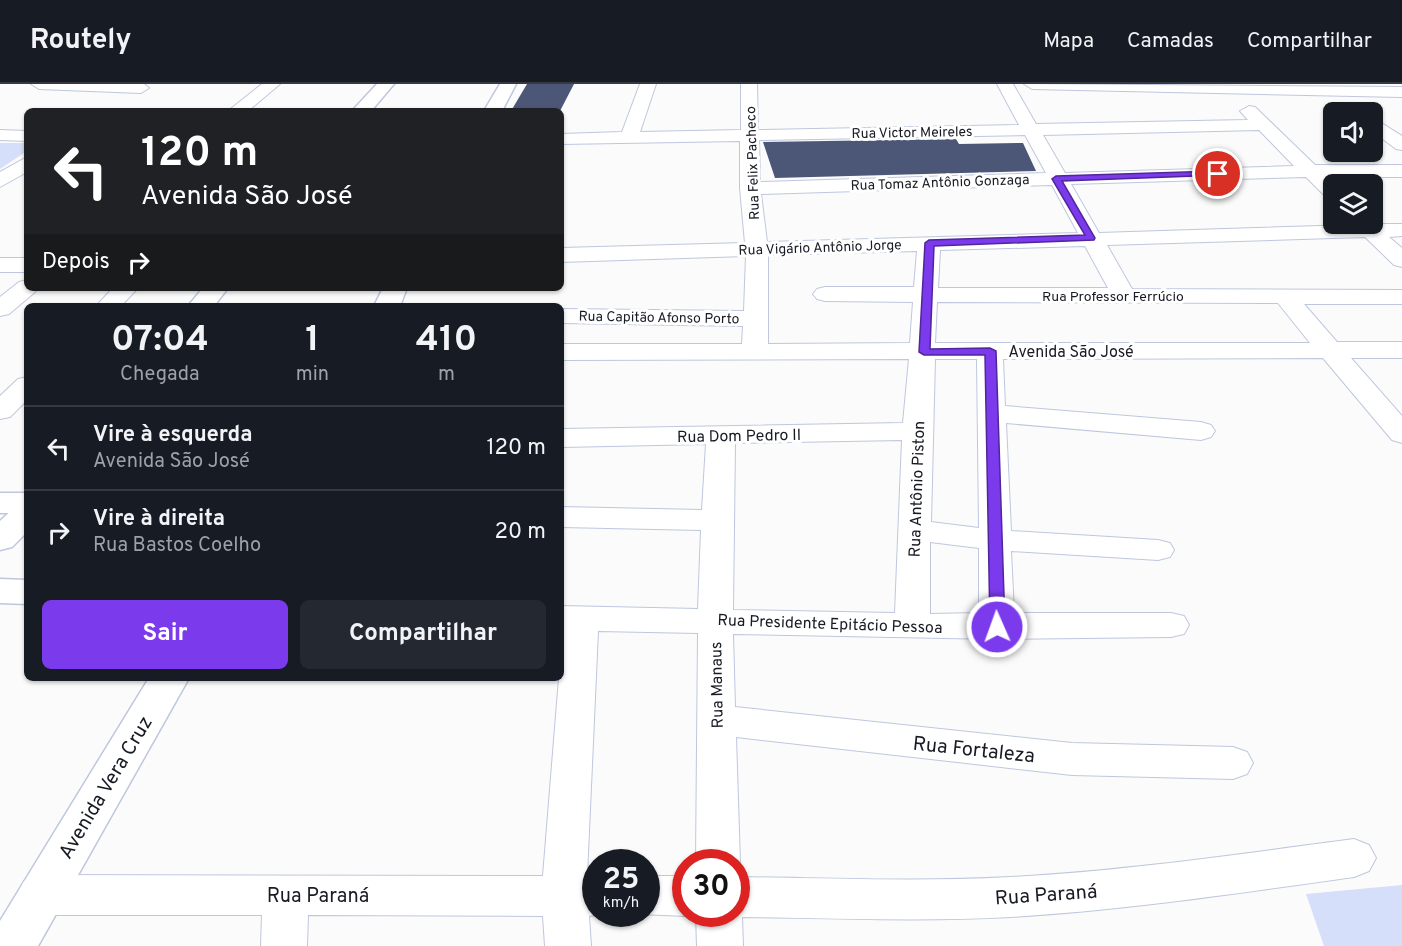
<!DOCTYPE html>
<html lang="pt">
<meta charset="utf-8">
<style>
body{margin:0;font-family:Overpass,sans-serif;background:#242831;color:#f1f3f6;height:100vh;display:flex;flex-direction:column;font-size:22px;white-space:nowrap}
*{box-sizing:border-box;margin:0}
p{font-size:20px;color:#9ea1a6}
.icon{flex:none;width:33px;height:33px;fill:none;stroke:currentColor;stroke-width:2;stroke-linecap:round;stroke-linejoin:round}
.map{position:relative;flex:1;overflow:hidden}
.side{position:absolute;left:24px;top:219px;width:540px;height:378px;display:flex;flex-direction:column;background:#171b24;border-radius:9px;box-shadow:0 2px 4px #0004}
.side>*{flex:none}
.hud{position:absolute;left:24px;top:24px;width:540px;height:183px;border-radius:9px;box-shadow:0 2px 4px #0004;background:#202124;color:#fff;overflow:hidden}
.tools{position:absolute;left:1323px;top:18px;display:grid;gap:12px}
.tools a{display:grid;place-items:center;width:60px;height:60px;border-radius:9px;background:#171b24;box-shadow:0 2px 4px #0004;font-size:30px}
.speed{position:absolute;left:582px;top:765px;display:flex;gap:12px;font-size:30px;font-weight:700;text-align:center}
.speed>*{display:grid;place-content:center;width:78px;height:78px;border-radius:50%;background:#171b24;box-shadow:0 2px 4px #0004;line-height:1}
.speed small{font-size:15px;font-weight:400}
.speed .limit{border:9px solid #d22;background:#fff;color:#111}
.pin{position:absolute;display:grid;place-items:center;width:51px;height:51px;color:#fff;margin:-26px;border:3px solid #fff;border-radius:50%;box-shadow:0 2px 6px #0007}
.me{position:absolute;width:66px;margin:-33px;rotate:358deg;stroke-linejoin:round;filter:drop-shadow(0 0 4px #0008)}
.turn{display:flex;align-items:center;gap:21px;height:126px;padding:0 18px;font-size:27px}
.turn .icon{width:78px;height:78px;stroke-width:2.5}
.turn b{display:block;font-size:42px;line-height:51px}
.then{display:flex;align-items:center;height:57px;padding:0 18px;background:#0003;gap:12px;font-size:22px}
.eta{display:flex;justify-content:space-evenly;align-items:center;height:102px;text-align:center}
.eta b{font-size:36px;font-weight:700;line-height:42px}
.primary-button{display:flex;gap:12px;margin-top:auto;padding:12px 18px}
.primary-button a{flex:1;height:69px;border-radius:9px;background:#7c3aed;color:#fff;font-size:24px;font-weight:700;line-height:69px;text-align:center}
.primary-button a+a{background:#242831;color:#f1f3f6}
ul{padding:0;list-style:none}
li{display:flex;align-items:center;gap:18px;height:84px;padding:0 18px;border-top:2px solid #363941}
li div{flex:1}
li b{display:block;font-size:22px}
li em{font-style:normal}
header{display:flex;align-items:center;gap:36px;box-sizing:border-box;height:84px;padding:0 30px;background:#171b24;border-bottom:2px solid #363941}
header strong{font-size:28px}
nav{display:flex;gap:33px;margin-inline-start:auto;font-size:21px}
.map>svg:first-child{display:block}
.green{fill:#d6dffa}
.building{fill:#4c5777}
.lines{fill:none;stroke-linecap:round;stroke-linejoin:round}
.minor-casing{stroke:#bec7de;stroke-width:2}
.tertiary-casing{stroke:#bec7de;stroke-width:3}
.secondary-casing{stroke:#bec7de;stroke-width:3}
.minor{fill:#fff;fill-rule:evenodd}
.tertiary{fill:#fff;fill-rule:evenodd}
.secondary{fill:#fff;fill-rule:evenodd}
.route{fill:#7c3aed;stroke:#51269a;stroke-width:1.5}
.labels{text-anchor:middle;stroke-width:6;stroke-linejoin:round;paint-order:stroke}
.far-street-label{font-size:14px;fill:#181b23;stroke:#fff}
.street-label{font-size:16px;fill:#181b23;stroke:#fff}
.near-street-label{font-size:20px;fill:#181b23;stroke:#fff}
</style>
<header>
<strong>Routely</strong>
<nav><a>Mapa</a><a>Camadas</a><a>Compartilhar</a></nav>
</header>
<div class="map">
<svg width="1402" height="862" viewBox="0 0 1402 862">
<rect width="100%" height="100%" fill="#fbfbfb"/>
<path class="green" d="M0 59H27V67L0 85Z
M1402 801V862H1324L1306 810Z"/>
<path class="building" d="M527 0H574L560 27H511Z
M956 55 959 60 1023 59 1036 87 775 94 763 58Z"/>
<g class="lines">
<g class="minor-casing">
<path id="minor" d="M31 0H144L149 4 141 9 39 5Z
M262 0H280L248 27H228Z
M640 0H656L640 48 741 46V0H757L758 46 1019 41 997 0H1013L1036 40 1248 36 1240 27 1249 22 1255 23 1315 81H1402V93H1327L1336 100 1334 116 1327 114 1306 93 1071 100 1099 149 1353 141 1372 137 1376 140H1402V152L1389 153 1402 164V183L1394 181 1365 153 1107 161 1132 205 1402 206V220H1304L1337 258H1402V274H1351L1402 332V359L1392 356 1323 274 1003 275 1005 322 1201 338 1211 341 1215 347 1211 353 1201 356 1006 339 1011 447 1158 456 1170 459 1174 466 1170 473 1158 476 1011 467 1014 529H1171L1184 532 1189 541 1184 550 1171 553 997 555 733 550 735 623 1072 659 1233 663 1247 668 1253 679 1247 690 1233 695 1072 691 736 653 740 778 736 785V778H696L698 549 598 547 587 792H596V830H603L589 832 591 862H545L543 832 308 831 307 862H261L262 831H40L24 825 17 811 24 797 40 791 543 792 559 594H561V522L698 525 701 446 561 443V423L702 426 706 360 561 363V345L903 339 909 275 561 276V260H742L743 242 561 239V225L744 227 746 172 561 178V164L745 159 740 104V57L561 60V50L622 48ZM1259 46 1294 82 1065 89 1043 51ZM1025 51 1046 89 760 98 759 56ZM1052 101 1078 149 767 158 761 110ZM1085 162 1108 204H938L940 166ZM917 167 914 203H825L817 205 813 210 817 215 825 217 913 218 910 259 768 260V171ZM937 218 1278 219 1310 259H935ZM935 275H977L979 444 931 438ZM902 356 895 529 733 526 735 359ZM930 458 979 464V529L930 530Z
M1024 0 1402 3V13L1032 5Z
M1372 33 1402 52V66L1396 65 1372 47Z
M0 46 27 47V57L0 56Z
M27 73V88L0 103V88Z
M0 174H27V188H0Z
M27 196V204H38L35 208 9 230 0 232V213L19 198Z
M113 204H138L121 222H96Z
M27 293V316L10 333 0 335V312L18 295Z
M1354 755 1369 761 1376 774 1369 787 1354 793C1240 809 1126 826 1011 833 921 838 831 834 742 833L743 862H697L696 830H736V793C828 794 919 798 1010 793 1125 787 1240 770 1354 755Z
M646 792H686V830H693L686 832 639 830H646Z"/>
</g>
<g class="tertiary-casing">
<path id="tertiary" d="M0 409H27V429H0Z
M0 495 27 496V520L0 519Z"/>
</g>
<g class="secondary-casing">
<path id="secondary" d="M377 0H394L371 27H352Z
M500 0H516L502 27H484Z
M203 204H228L214 222H188Z
M383 204H407L400 222H374Z
M27 420V448L12 463 0 466V437L15 423Z
M149 594H189L38 862H0V837Z"/>
</g>
<use href="#minor" class="minor"/>
<use href="#tertiary" class="tertiary"/>
<use href="#secondary" class="secondary"/>
</g>
<path class="route" d="M1218 87 1221 91 1062 97 1095 154 1094 156 934 162 930 265 990 264 996 267 1005 543 1003 546H992L990 543 985 271H924L919 268 925 159 929 156 1085 151 1052 95 1056 92Z"/>
<g class="labels">
<g class="far-street-label">
<text transform="translate(912 48) rotate(-1)" y="5">Rua Victor Meireles</text>
<text transform="translate(752 79) rotate(-92)" y="5">Rua Felix Pacheco</text>
<text transform="translate(940 98) rotate(-2)" y="5">Rua Tomaz Antônio Gonzaga</text>
<text transform="translate(820 163) rotate(-2)" y="5">Rua Vigário Antônio Jorge</text>
<text x="1113" y="217">Rua Professor Ferrúcio</text>
<text transform="translate(659 233) rotate(1)" y="5">Rua Capitão Afonso Porto</text>
</g>
<g class="street-label">
<text x="1071" y="273">Avenida São José</text>
<text transform="translate(739 351) rotate(-1)" y="6">Rua Dom Pedro II</text>
<text transform="translate(916 405) rotate(-88)" y="6">Rua Antônio Piston</text>
<text transform="translate(830 539) rotate(2)" y="6">Rua Presidente Epitácio Pessoa</text>
<text transform="translate(716 601) rotate(-91)" y="6">Rua Manaus</text>
</g>
<g class="near-street-label">
<text transform="translate(974 665) rotate(6)" y="7">Rua Fortaleza</text>
<text transform="translate(105 703) rotate(-59)" y="7">Avenida Vera Cruz</text>
<text transform="translate(1046 810) rotate(-4)" y="7">Rua Paraná</text>
<text x="318" y="818">Rua Paraná</text>
</g>
</g>
</svg>
<div class="tools">
<a><svg class="icon" aria-label="sound" viewBox="0 0 24 24"><path d="M4 9h4l5-4v14l-5-4H4zM17 9q2 3 0 6"/></svg></a>
<a><svg class="icon" aria-label="layers" viewBox="0 0 24 24"><path d="M12 4l9 5-9 5-9-5zM3 14l9 5 9-5"/></svg></a>
</div>
<div class="speed"><div>25<small>km/h</small></div><div class="limit">30</div></div>
<div class="pin" style="left:1218px;top:90px;background:#d93025"><svg class="icon" aria-label="arrive" viewBox="0 0 24 24"><path d="M6 21V4h12l-3 4 3 4H6"/></svg></div>
<svg class="me" style="left:997px;top:543px" viewBox="-20 -20 40 40"><circle r="17" fill="#7c3aed" stroke="#fff" stroke-width="3"/><path d="M0-11L8 9 0 5-8 9z" fill="#fff"/></svg>
<div class="hud">
<div class="turn"><svg class="icon" aria-label="left" viewBox="0 0 24 24"><path d="M17 20v-9H6M10 6l-5 5 5 5"/></svg><div><b>120 m</b>Avenida São José</div></div>
<div class="then">Depois<svg class="icon" aria-label="right" viewBox="0 0 24 24"><path d="M7 20v-9h11M14 6l5 5-5 5"/></svg></div>
</div>
<section class="side">
<div class="eta">
<div><b>07:04</b><p>Chegada</p></div>
<div><b>1</b><p>min</p></div>
<div><b>410</b><p>m</p></div>
</div>
<ul>
<li><svg class="icon" aria-label="left" viewBox="0 0 24 24"><path d="M17 20v-9H6M10 6l-5 5 5 5"/></svg><div><b>Vire à esquerda</b><p>Avenida São José</p></div><em>120 m</em></li>
<li><svg class="icon" aria-label="right" viewBox="0 0 24 24"><path d="M7 20v-9h11M14 6l5 5-5 5"/></svg><div><b>Vire à direita</b><p>Rua Bastos Coelho</p></div><em>20 m</em></li>
</ul>
<div class="primary-button"><a>Sair</a><a>Compartilhar</a></div>
</section>
</div>
